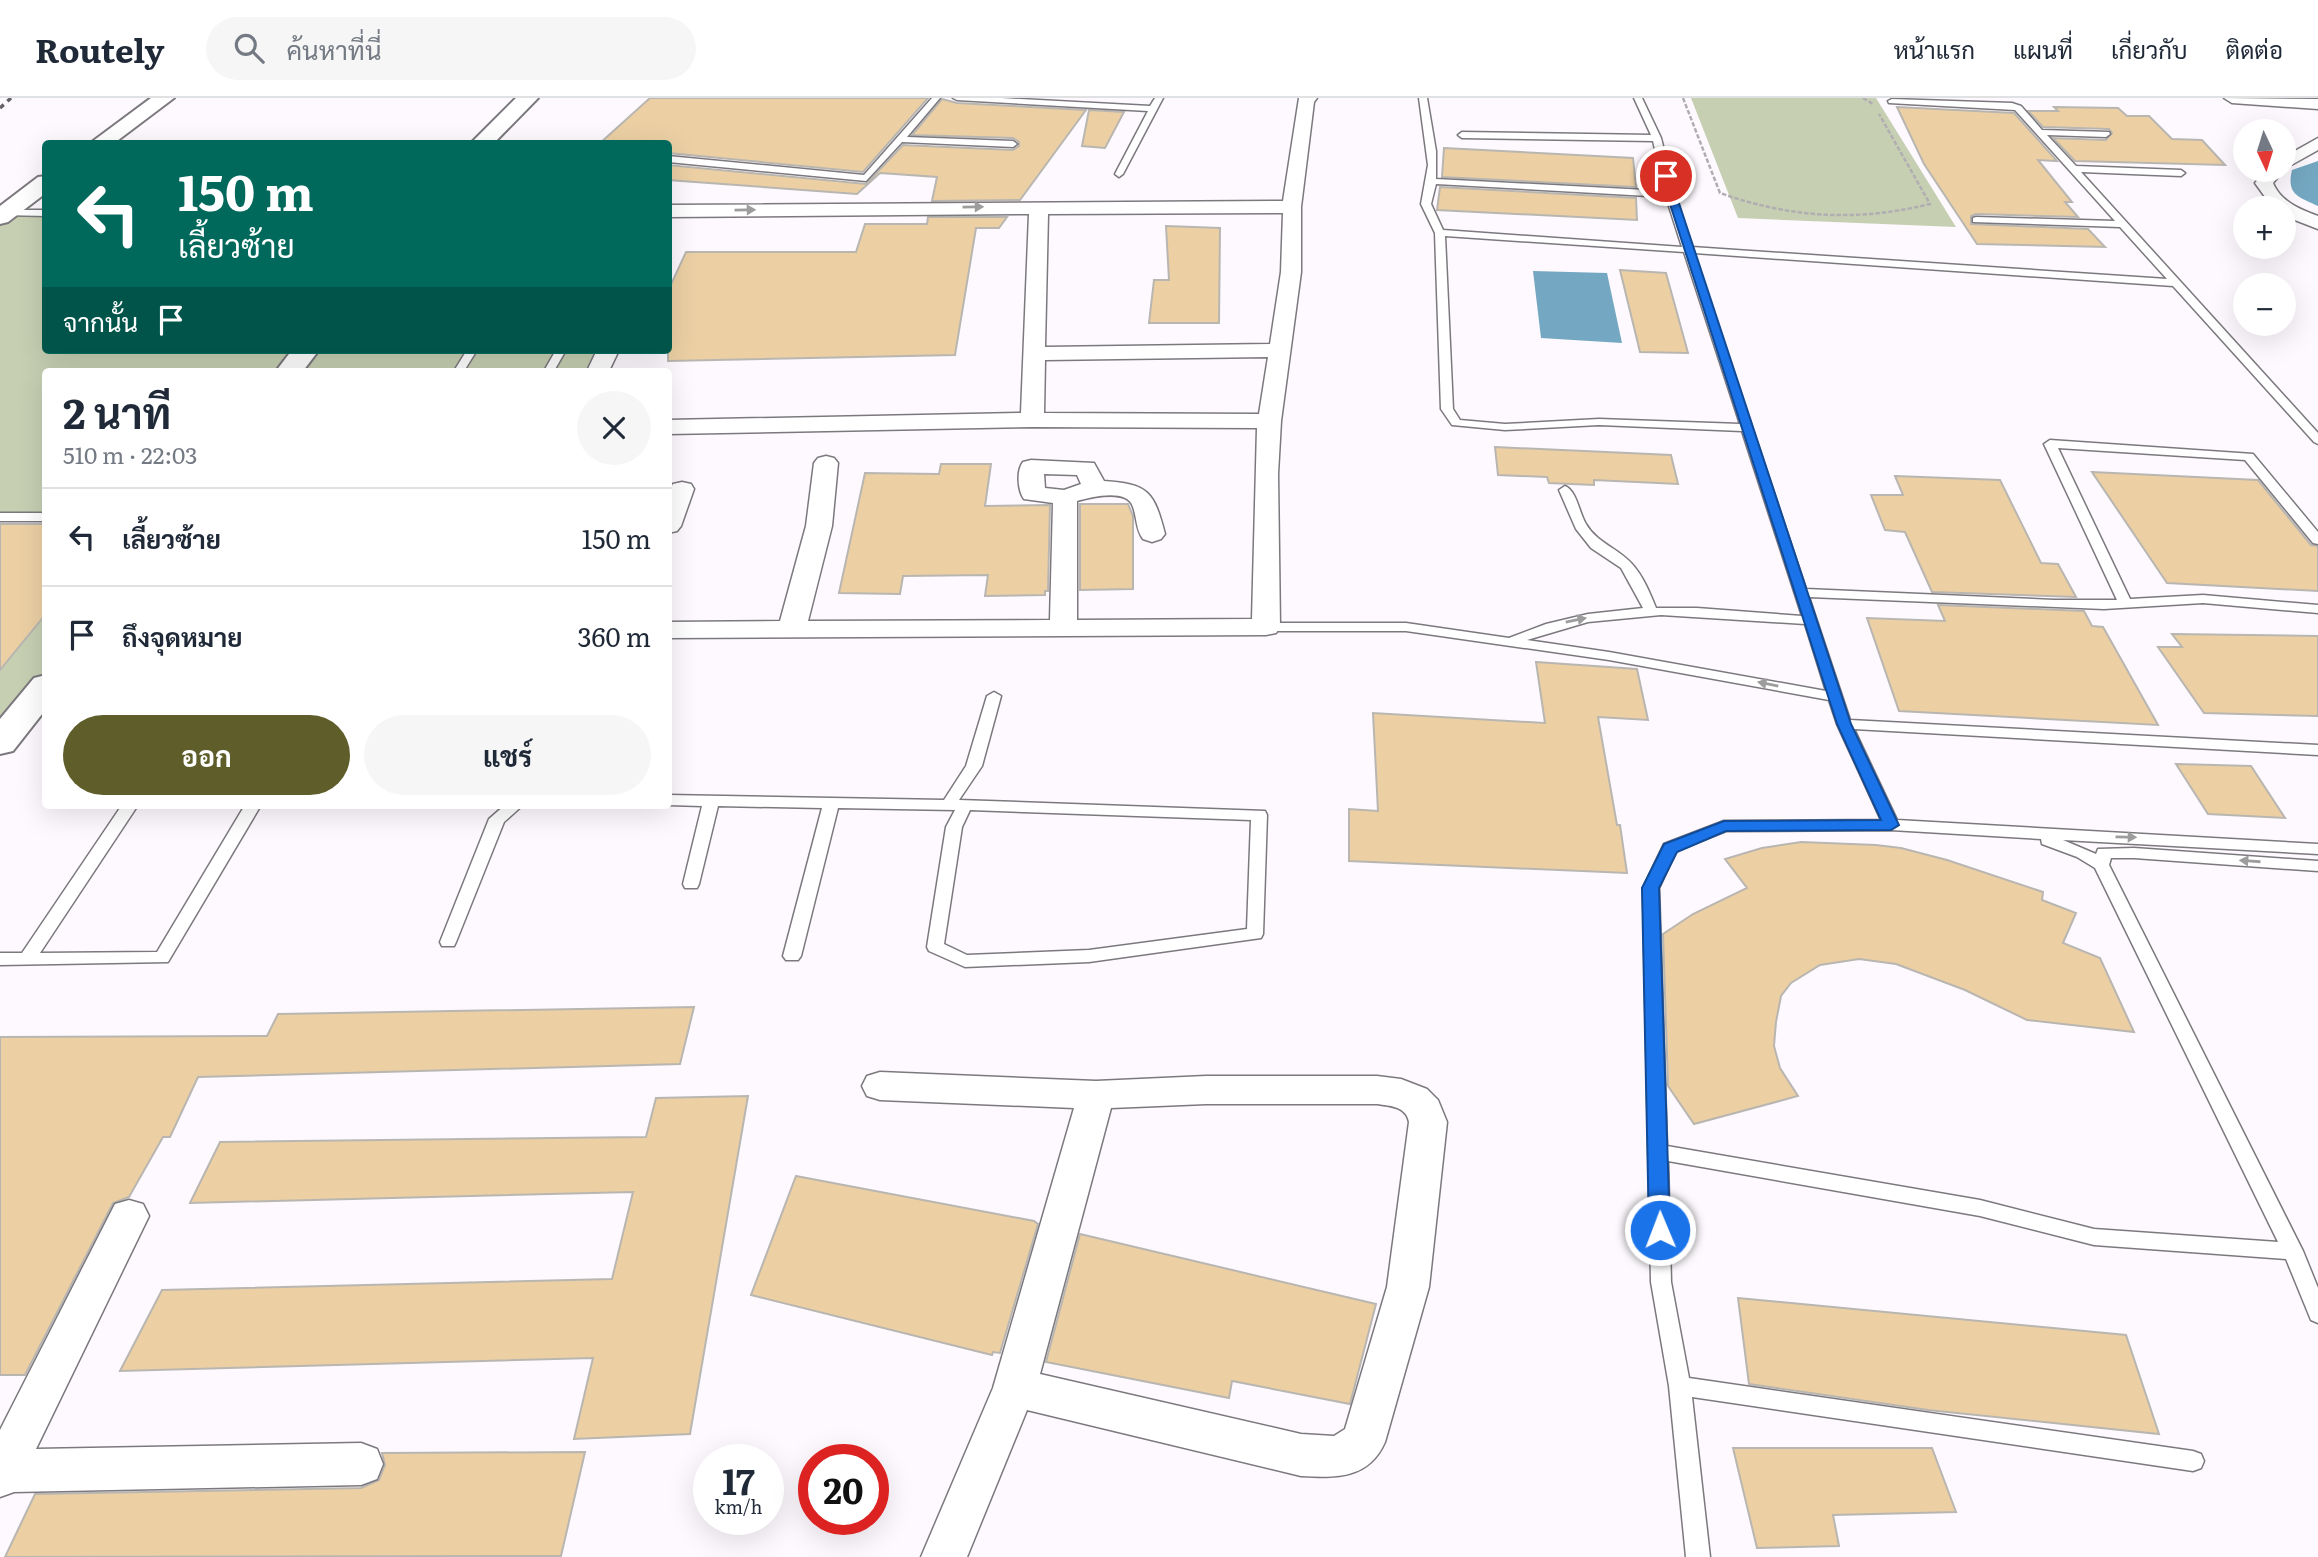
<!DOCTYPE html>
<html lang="th">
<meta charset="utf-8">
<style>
body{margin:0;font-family:Literata,Sarabun,serif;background:#f6f6f7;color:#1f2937;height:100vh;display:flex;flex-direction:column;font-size:26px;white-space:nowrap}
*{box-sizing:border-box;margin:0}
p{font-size:23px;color:#747a83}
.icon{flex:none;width:38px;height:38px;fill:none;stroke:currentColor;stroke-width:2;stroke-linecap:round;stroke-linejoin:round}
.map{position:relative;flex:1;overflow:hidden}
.side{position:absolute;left:42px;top:270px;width:630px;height:441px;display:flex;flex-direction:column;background:#fff;border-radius:7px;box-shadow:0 7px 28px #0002}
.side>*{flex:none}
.top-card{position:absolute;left:42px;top:42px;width:630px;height:214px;border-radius:7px;box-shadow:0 7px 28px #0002;background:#00695c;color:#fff;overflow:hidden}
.needle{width:46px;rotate:176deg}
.tools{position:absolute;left:2233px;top:21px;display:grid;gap:14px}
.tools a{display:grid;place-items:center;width:63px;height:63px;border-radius:50%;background:#fff;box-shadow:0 7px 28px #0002;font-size:35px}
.speed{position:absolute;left:693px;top:1346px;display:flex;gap:14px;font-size:35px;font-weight:700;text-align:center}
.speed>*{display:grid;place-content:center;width:91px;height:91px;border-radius:50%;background:#fff;box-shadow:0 7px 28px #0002;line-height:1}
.speed small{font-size:18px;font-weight:400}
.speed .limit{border:10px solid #d22;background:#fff;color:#111}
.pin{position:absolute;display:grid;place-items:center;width:60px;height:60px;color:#fff;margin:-30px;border:4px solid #fff;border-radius:50%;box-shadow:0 2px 7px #0007}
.me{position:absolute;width:77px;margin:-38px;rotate:359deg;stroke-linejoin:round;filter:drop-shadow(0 0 5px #0008)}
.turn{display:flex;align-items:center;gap:24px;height:147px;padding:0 21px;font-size:32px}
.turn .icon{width:91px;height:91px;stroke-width:2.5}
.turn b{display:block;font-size:49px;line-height:60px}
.then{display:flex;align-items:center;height:66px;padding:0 21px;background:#0003;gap:14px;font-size:26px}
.round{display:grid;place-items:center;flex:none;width:74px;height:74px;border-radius:37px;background:#f6f6f7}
.overview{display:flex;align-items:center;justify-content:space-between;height:119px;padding:0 21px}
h1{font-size:42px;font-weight:700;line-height:52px}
.button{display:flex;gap:14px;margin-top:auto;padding:14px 21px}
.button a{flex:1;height:80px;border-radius:42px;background:#5f5e2a;color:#fff;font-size:28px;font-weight:700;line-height:80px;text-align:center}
.button a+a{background:#f6f6f7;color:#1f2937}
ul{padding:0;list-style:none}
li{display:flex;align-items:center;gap:21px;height:98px;padding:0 21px;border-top:2px solid #e0e1e3}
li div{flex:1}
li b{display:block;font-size:26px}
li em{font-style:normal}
header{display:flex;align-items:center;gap:42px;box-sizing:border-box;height:98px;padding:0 35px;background:#fff;border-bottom:2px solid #e0e1e3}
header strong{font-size:33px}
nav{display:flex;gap:38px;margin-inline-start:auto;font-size:24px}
.search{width:490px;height:63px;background:#f6f6f7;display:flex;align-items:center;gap:18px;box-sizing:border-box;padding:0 24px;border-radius:38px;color:#747a83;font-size:26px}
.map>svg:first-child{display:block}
.green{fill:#c6cfb2}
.water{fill:#74a7c1}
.building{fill:#ecd0a4;stroke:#b9b6b1;stroke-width:2}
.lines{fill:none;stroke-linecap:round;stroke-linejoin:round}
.service-casing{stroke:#7c797e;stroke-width:3}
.minor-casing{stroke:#7c797e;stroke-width:3}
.tertiary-casing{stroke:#7c797e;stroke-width:4}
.secondary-casing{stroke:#7c797e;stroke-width:4}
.path{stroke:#b1aeb2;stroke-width:2.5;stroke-dasharray:4.5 2;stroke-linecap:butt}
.service{fill:#fff;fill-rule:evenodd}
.minor{fill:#fff;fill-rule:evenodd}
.tertiary{fill:#fff;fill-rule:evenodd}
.secondary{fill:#fff;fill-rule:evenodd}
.rail{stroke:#636264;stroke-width:3.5;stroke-dasharray:5 5;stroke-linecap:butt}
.oneway{fill:#9d9d9e}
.route{fill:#1a73e8;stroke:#114b97;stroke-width:2}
</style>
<header>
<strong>Routely</strong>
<div class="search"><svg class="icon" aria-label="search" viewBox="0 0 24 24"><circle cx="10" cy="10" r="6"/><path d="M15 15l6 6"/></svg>ค้นหาที่นี่</div>
<nav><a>หน้าแรก</a><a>แผนที่</a><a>เกี่ยวกับ</a><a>ติดต่อ</a></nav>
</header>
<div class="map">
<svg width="2318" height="1459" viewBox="0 0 2318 1459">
<rect width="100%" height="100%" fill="#fdf9fe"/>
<path class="green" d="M1691 0H1876L1956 129 1738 120Z
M6 115H45L46 252H608L598 273H46L45 419H0V119Z
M0 433H45V584L0 642Z"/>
<path class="water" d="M2318 63V108C2299 99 2286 97 2292 72Z
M1533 173 1607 175 1622 245 1541 240Z"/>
<path class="building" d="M650 0H928L863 74 668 55V46H599Z
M942 1 957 5 1086 12 1020 102 932 103 937 79 880 75 857 96 668 82V67L866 86 903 47 1013 52 1019 48V44L1013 40 912 37Z
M1897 9 2014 15 2057 63 2038 62 2072 104H2065L2078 119 1976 116 1971 118V126L2088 131 2105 149 1977 146 1924 66Z
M2054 9 2118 10 2127 18H2149L2172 41 2202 42 2225 67 2075 63 2053 40 2106 42 2112 35 2109 31 2043 29 2028 13H2058Z
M1089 12 1124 14 1105 50 1082 48Z
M1444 50 1633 60 1636 89 1442 79Z
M1440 89 1636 100 1637 122 1437 112Z
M928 119H1007L999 130H976L955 257 668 263V193L686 154H856L865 126H927Z
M1166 128 1220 130 1219 225H1149L1154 182H1169Z
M1620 172 1666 175 1688 255 1640 254Z
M1495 349 1671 357 1678 386 1594 382V387L1549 385 1547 379 1498 377Z
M941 366H991L985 408 1050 407 1048 493H1045V497L985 498 988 477 903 478 900 496 839 495 865 375 939 376Z
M2092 374 2258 382 2311 447 2318 448V493L2167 485Z
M1895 378 2000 382 2041 465 2058 466 2076 499 1932 494 1905 434 1885 432 1871 397H1903Z
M1080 406H1128L1133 418V491L1080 492Z
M0 426H46V516L0 572Z
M1938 507 2084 513 2092 528 2103 529 2158 627 1899 613 1867 520 1945 523Z
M2172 536 2318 538V618L2204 615 2158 549H2182Z
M1536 564 1637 571 1648 622 1598 619 1617 727H1620L1627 775 1349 763V711L1378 713 1373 615 1545 625Z
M2176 666 2251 668 2285 720 2208 716Z
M1801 744 1876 747 1901 750 1947 762 2043 794 2042 802 2076 815 2063 845 2100 860 2134 934 2027 922 1965 892 1896 866 1859 861 1820 867 1791 885 1781 898 1776 924 1774 948 1780 970 1798 998 1694 1026 1668 988 1663 836 1693 816 1747 790 1725 761 1762 750Z
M694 909 680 966 198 979 170 1039H163L129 1099 113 1105 25 1277H0V939L267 938 278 916Z
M748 998 690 1336 574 1341 593 1260 120 1273 162 1192 612 1181 633 1094 190 1105 220 1044 646 1039 656 1000Z
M796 1078 1034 1123 1038 1126 1000 1255 993 1254 992 1257 751 1197Z
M1080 1136 1376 1206 1350 1306 1232 1283 1229 1300 1046 1264Z
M1738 1200 2126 1237 2159 1336 1928 1312 1749 1286Z
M1733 1350H1932L1956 1414 1833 1417 1839 1448 1757 1450Z
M585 1354 561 1458 5 1459 35 1396 361 1390 379 1382 385 1367 382 1355Z"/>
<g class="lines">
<g class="service-casing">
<path id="service" d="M932 0H940L907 39 1013 43 1017 46 1013 49 902 44 866 83 668 64V58L864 77Z
M953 0H1001L1150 8 1155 0H1163L1123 76 1119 79 1115 76 1148 13 957 2Z
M1419 0H1427L1436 53V81L1665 93 1653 43 1462 40 1458 37 1462 34 1651 37 1634 0H1642L1661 40 1675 96 1692 149 2167 181 2120 129 1973 124V120L1976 119 2115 123 2015 12 1889 5 1888 3 1892 1 2012 5 2021 8 2042 32 2109 34 2110 36 2106 39 2047 37 2076 68 2181 72 2185 75 2181 78 2081 74 2318 335V346L2314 344 2173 188 1694 155 1806 491 2054 502H2117L2044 346 2050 342 2253 356 2318 434V446L2313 445 2245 362 2058 350 2130 501 2203 497 2318 507V515L2203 505 2104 511 1809 499 1850 622 2318 647V657L1854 631 1897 722 2318 746V756L2063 742 2096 756 2098 751 2134 750 2318 763V773L2134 760H2111L2109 767 2303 1153 2318 1190V1225L2311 1222 2286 1161 2094 1147 1980 1118 1668 1063 1671 1184 1689 1280 2193 1353 2201 1356 2204 1363 2201 1370 2193 1373 1692 1299 1710 1459H1686L1669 1288 1651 1184 1643 790 1664 746 1724 723 1881 722 1837 626 1829 602 1609 562 1406 533H1266L1259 529 1266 525H1406L1509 540 1546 526 1588 516 1643 510 1621 470 1591 450 1576 431 1559 392 1565 388C1577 393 1579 415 1586 426 1597 445 1618 450 1632 466 1643 478 1650 495 1656 510H1697L1802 518 1742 333 1599 327 1505 332 1452 327 1441 311 1435 135 1421 106 1428 67ZM1436 86 1666 99 1682 149 1443 132 1431 106ZM1445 138 1684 154 1740 326 1599 321 1505 326 1460 322 1453 311ZM1661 517 1805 526 1826 593 1609 554 1527 542 1588 524ZM1891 732 2041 741 2042 746 2077 759 2095 770 2278 1144 2094 1131 1980 1102 1667 1048 1659 790 1676 753 1726 733Z
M6 112H46V118L3 117V113Z
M467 252H477L464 273H454Z
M556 252H566L554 273H544Z
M0 415H46V423H0Z
M994 594 1001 598 982 668 959 702 1265 713 1267 717 1263 836 1261 840 1089 864 965 869 929 853 927 849 946 729 955 712 838 710 801 858 798 862H786L783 858 822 710 718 708 699 786 697 790H685L683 786 702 708 668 707V697L944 702 966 668 987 598ZM970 712 1251 722 1247 831 1089 852 967 857 944 846 962 729Z
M122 707H138L40 855 157 854 245 707H261L168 864 0 867V855H22Z
M505 707H523L504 724 456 844 454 848H442L440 844 489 721Z"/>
</g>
<g class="minor-casing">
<path id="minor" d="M1299 0H1317L1314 4 1301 109V174L1281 323 1278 376 1280 529 1276 535 1266 537 668 540V524L780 523 806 428 814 365 818 360 826 358 834 360 838 365 832 428 808 523 1050 522 1053 405 1024 401C1018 393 1016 373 1023 364L1031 362 1094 365 1104 383C1149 386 1154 394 1165 436L1161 441 1152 444 1143 441C1136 432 1137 420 1133 409 1127 390 1092 399 1077 403V522L1252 521 1257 330 1032 329 668 336V322L1021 315 1029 116 668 119V107L1283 103ZM1283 115 1281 174 1270 246 1045 249 1048 116ZM1268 259 1259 316 1044 315 1045 262ZM1044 376 1077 377 1081 386 1064 392 1045 390Z
M2224 0 2318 1V11L2232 5Z
M2318 40V52L2284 71V59Z
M2266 72H2284L2273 85C2281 104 2300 111 2318 118V131L2287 119 2284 117V110H2273L2255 85Z
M597 252H619L609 273H587Z
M682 384 691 386 694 391 681 428 677 433 668 435V394L673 386Z
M880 974 1096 983 1206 978H1377L1401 981 1427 991 1438 1002 1447 1024 1429 1189 1385 1344C1369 1381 1336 1380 1301 1378L1027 1312 967 1459H921L993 1290 1074 1010 880 1002 867 998 862 988 867 978ZM1206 1006H1377C1390 1008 1406 1008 1409 1024L1387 1189 1345 1331 1334 1338 1301 1336 1040 1276 1111 1010Z
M129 1102 143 1106 149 1118 36 1351 361 1345 377 1351 383 1366 377 1381 361 1387 14 1394 0 1399V1332L115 1106Z"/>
</g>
<g class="tertiary-casing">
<path id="tertiary" d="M151 0H174L113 46H89Z
M46 78V95L8 124 0 126V108L38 79Z"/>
</g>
<g class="secondary-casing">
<path id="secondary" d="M516 0H538L493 46H470Z
M292 252H319L303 273H276Z
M46 577V611L13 653 0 656V621L34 580Z"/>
</g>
<path class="path" d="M1683 0 1720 95C1791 120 1857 124 1930 106L1879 16
M1863 0 1873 6"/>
<use href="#service" class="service"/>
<use href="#minor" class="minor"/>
<use href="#tertiary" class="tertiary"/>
<use href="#secondary" class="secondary"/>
<path class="rail" d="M0 10 11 0"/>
</g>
<defs><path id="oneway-solid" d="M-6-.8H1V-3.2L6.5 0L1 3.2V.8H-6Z" transform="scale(1.75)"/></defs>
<g class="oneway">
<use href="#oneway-solid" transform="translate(973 109) rotate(-1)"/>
<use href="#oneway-solid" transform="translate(745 112) rotate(-1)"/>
<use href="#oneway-solid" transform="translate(1576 522) rotate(-12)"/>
<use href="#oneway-solid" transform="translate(1768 586) rotate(-169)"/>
<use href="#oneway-solid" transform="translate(2126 739) rotate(1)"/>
<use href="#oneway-solid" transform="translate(2250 763) rotate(-176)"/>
</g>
<path class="route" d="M1666 75 1670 78 1851 626 1899 727 1891 732 1726 733 1677 754 1659 790 1670 1132 1667 1138 1660 1140 1652 1138 1649 1132 1642 790 1664 746 1724 723 1881 722 1837 626 1661 78Z"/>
</svg>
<div class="tools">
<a><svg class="needle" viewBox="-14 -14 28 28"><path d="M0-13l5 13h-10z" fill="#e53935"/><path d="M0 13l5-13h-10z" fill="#747a83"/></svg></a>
<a>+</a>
<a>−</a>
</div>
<div class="speed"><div>17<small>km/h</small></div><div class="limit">20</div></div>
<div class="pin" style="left:1666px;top:78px;background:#d93025"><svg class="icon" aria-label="arrive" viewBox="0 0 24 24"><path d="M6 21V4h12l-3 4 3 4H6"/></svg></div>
<svg class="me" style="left:1660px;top:1132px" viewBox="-20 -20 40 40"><circle r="17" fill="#1a73e8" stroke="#fff" stroke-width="3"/><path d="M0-11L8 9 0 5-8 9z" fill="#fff"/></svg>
<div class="top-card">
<div class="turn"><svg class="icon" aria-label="left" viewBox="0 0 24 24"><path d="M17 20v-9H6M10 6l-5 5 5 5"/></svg><div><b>150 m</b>เลี้ยวซ้าย</div></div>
<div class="then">จากนั้น<svg class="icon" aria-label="arrive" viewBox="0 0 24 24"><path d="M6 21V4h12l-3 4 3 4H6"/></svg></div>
</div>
<section class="side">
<div class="overview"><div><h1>2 นาที</h1><p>510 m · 22:03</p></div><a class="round"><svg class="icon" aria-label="close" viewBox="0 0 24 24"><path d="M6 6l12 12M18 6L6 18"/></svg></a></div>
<ul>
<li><svg class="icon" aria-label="left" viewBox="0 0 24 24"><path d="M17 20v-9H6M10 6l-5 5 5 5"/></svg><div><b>เลี้ยวซ้าย</b></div><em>150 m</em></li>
<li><svg class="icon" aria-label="arrive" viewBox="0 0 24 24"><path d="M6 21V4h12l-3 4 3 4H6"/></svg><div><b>ถึงจุดหมาย</b></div><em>360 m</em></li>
</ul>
<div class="button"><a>ออก</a><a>แชร์</a></div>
</section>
</div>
